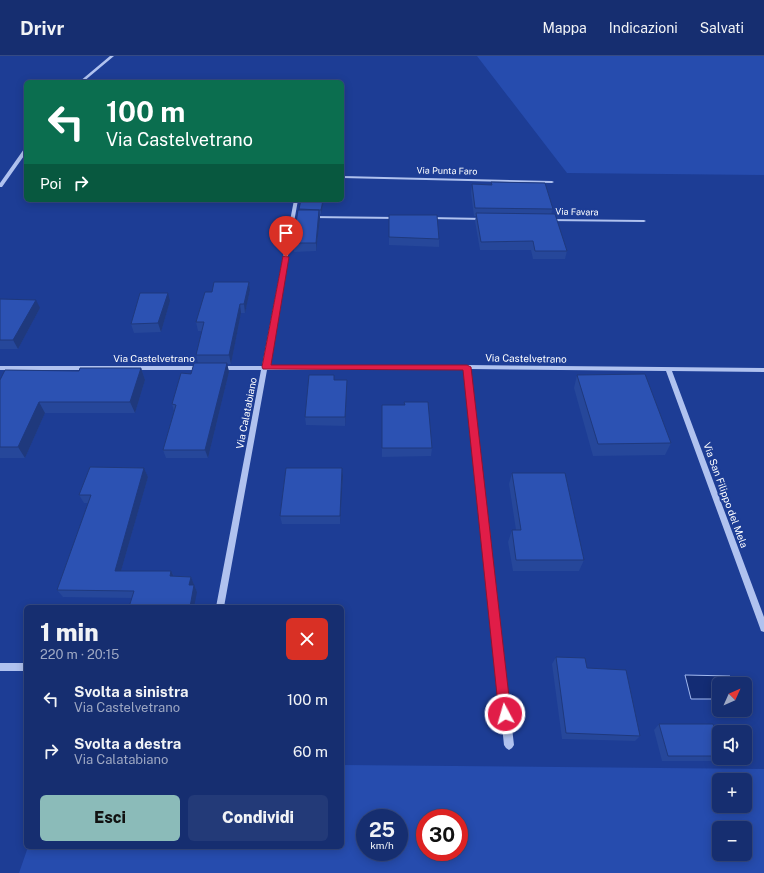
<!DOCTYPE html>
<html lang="it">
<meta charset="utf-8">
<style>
body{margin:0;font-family:"Public Sans",sans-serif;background:#233a78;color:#f1f3f6;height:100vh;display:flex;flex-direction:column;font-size:15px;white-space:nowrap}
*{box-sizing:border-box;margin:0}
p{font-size:13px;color:#9ea8c3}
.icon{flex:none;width:22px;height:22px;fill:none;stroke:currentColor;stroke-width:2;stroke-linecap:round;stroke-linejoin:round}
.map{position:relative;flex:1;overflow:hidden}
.drawer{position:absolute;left:24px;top:549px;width:320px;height:244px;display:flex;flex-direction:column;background:#162e70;border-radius:6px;box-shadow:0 2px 10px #0003,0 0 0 1px #354a83}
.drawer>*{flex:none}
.banner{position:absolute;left:24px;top:24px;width:320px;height:122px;border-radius:6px;box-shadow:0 2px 10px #0003,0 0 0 1px #354a83;background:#0b6e4f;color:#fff;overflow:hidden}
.needle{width:26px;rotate:45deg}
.tools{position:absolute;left:712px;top:621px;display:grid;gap:8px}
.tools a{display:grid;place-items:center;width:40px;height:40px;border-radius:6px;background:#162e70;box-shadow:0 2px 10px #0003,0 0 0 1px #354a83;font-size:20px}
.speed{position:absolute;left:356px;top:753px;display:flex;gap:8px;font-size:20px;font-weight:700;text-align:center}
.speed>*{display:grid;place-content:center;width:52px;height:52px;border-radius:50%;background:#162e70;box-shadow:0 2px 10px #0003,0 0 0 1px #354a83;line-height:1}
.speed small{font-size:10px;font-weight:400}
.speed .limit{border:6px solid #d22;background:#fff;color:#111}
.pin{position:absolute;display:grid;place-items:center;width:34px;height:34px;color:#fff;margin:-41px -17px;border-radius:50% 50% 50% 0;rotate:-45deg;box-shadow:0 0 4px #0007}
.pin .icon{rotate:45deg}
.me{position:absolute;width:44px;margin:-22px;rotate:354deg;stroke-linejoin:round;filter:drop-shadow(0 0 3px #0008)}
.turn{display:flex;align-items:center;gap:14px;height:84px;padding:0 16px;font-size:18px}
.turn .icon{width:52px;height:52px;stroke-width:2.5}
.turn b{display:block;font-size:28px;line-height:34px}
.then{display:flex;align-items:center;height:38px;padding:0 16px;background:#0003;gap:8px;font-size:15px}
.round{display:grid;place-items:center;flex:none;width:42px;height:42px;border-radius:6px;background:#233a78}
.overview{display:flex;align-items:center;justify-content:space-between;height:68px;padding:0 16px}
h1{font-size:24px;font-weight:800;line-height:30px}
.action{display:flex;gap:8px;margin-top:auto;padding:8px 16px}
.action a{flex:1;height:46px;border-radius:6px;background:#8bbbb9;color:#111;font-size:16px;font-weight:800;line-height:46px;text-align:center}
.action a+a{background:#233a78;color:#f1f3f6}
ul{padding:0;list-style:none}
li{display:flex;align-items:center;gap:12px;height:52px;padding:0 16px}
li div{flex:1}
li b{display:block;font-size:15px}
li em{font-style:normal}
header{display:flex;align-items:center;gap:24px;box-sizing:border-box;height:56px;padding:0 20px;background:#162e70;border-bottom:1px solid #354a83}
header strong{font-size:19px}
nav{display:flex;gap:22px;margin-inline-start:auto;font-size:14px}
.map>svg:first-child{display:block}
.green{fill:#264cae;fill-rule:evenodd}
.water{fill:#132c74;stroke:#a3baf1}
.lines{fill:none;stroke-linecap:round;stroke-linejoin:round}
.minor{fill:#b0c2ef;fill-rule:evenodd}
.wall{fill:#26479a}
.shaded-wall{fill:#1f397d}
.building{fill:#2c52b3;stroke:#1f397d}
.route{fill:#e11d48;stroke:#92132f}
.labels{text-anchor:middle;stroke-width:4;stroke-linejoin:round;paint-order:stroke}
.far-street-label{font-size:9px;fill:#fff;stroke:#1d3d95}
.street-label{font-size:10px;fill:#fff;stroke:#1d3d95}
</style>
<header>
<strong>Drivr</strong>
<nav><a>Mappa</a><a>Indicazioni</a><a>Salvati</a></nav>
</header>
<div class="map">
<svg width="764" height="817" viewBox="0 0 764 817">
<rect width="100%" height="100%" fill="#1d3d95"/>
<path class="green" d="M477 0H764V119L567 117Z
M342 709 764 713V817H19L28 791H342ZM719 724H745V750H719ZM365 762H399V796H365ZM425 762H459V796H425ZM719 772H745V798H719Z"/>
<path class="water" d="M685 619 730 620 733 628H719V643H691Z"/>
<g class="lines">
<path class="minor" d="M110 0H114L83 26H79Z
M24 93H26V97L2 131H0V127Z
M342 120 552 125 554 126 552 127 342 122Z
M294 144H298L268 310 467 309 764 312V316L672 315 764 561V576L761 575 760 572 666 315 470 313 514 689 512 692 509 694 506 692 504 689 464 313 267 314 224 551H216L261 314H220L217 312 220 310H262Z
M310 160 397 161 399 162 397 163 312 162H310Z
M428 161 485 162 487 163 485 164 430 163H428Z
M546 163 644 164 646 165 644 166 548 165 546 164Z
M0 310H202L205 312 202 314H0Z
M0 607H26V615H0Z"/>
</g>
<path class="wall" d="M491 126 553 153 551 158 567 195 565 203H533L531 194H480L475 165 476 160H474L471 137 472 128 491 129Z
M301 144H324L321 158H320V163L316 195 294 196 293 187Z
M389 159 439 183V191L389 189Z
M249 226 250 234 245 257H241L231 308H227L229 316 208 402H166L163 394 174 355 172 348 198 307 196 299 202 275H198L196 266Z
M0 243 40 252 18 293H0Z
M170 245 161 276 134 277 131 268Z
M141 312 145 324 135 357H45L25 402H0V324Z
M577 319 671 387 665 399 593 400 574 332Z
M334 324 347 332 345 370 306 369 305 361Z
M382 349 432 392 431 400 382 401Z
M144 412 148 421 121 515H171L174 520 191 521 197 536 132 542 63 541 57 534 88 447H84L79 439Z
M342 412 343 420 340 468H282L280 460Z
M512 417 584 504 579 515H513L508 486 512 474H516L509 428Z
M556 601 640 680 635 685 562 683 552 608Z
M659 668 719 700V702H720L716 705H662L654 674Z"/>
<path class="shaded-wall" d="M323 144H324L321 158V154Z
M319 154 320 163 316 195V187Z
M249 226 250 234 245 257 244 248Z
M168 237 170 245 161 276 158 267Z
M36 244 40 252 18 293 13 284Z
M240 248 241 257 231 308 229 299Z
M227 307 229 316 208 402 205 394Z
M141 312 145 324 135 357 130 346Z
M347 324V332L345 370V361Z
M39 346 45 357 25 402 18 391Z
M144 412 148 421 119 522 115 515Z
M342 412 343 420 340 468V460Z
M171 515 175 523 170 520Z
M191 521 197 536 194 551H190L189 529Z"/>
<path class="building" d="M491 126 545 127 553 153 475 152 472 128 492 129Z
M301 144H323L321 154 299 153Z
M298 154H319L316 187H293Z
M476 157 555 158 567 195H535L533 185 481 186Z
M389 159H437L439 183 389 181Z
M214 226H249L244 248H240L229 299H196L204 266H196L205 236H212Z
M140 237H168L158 267 131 268Z
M0 243 36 244 13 284H0Z
M194 307H227L205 394H163L176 349 172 348 181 317 191 318Z
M80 312H141L130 346H39L18 391H0V324L5 314 79 315Z
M645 318 671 387 598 388 577 319Z
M309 319H334V324H347L345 361H305Z
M404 346H428L432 392H382V349H405Z
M90 411 144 412 115 515H171L170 520 191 521 189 529H194L190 551H129L134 535 57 534 91 439H79Z
M286 412H342L340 460H280Z
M512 417H565L584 504H516L512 474H521Z
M556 601 585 602 587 612 626 614 640 680 566 677Z
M659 668H713L719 686V700H668Z"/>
<path class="route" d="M283 200 289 201 271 309H467L471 311 511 658 510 662 505 664 501 662 499 658 463 314 263 313 262 311Z"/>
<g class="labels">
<g class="far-street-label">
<text transform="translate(447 115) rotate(1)" y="3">Via Punta Faro</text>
<text transform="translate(577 156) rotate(1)" y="3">Via Favara</text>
</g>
<g class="street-label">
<text x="154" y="306">Via Castelvetrano</text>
<text transform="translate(526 302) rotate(1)" y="4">Via Castelvetrano</text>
<text transform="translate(246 357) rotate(-79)" y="4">Via Calatabiano</text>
<text transform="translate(726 439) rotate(70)" y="4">Via San Filippo del Mela</text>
</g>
</g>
</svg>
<div class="tools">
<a><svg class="needle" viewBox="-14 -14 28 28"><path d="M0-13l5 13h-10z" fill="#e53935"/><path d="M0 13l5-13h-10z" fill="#9ea8c3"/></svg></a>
<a><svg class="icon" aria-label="sound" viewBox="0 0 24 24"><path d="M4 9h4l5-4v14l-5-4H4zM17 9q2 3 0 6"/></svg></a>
<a>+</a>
<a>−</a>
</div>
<div class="speed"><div>25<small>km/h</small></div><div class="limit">30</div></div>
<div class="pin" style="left:286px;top:201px;background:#d93025"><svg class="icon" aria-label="arrive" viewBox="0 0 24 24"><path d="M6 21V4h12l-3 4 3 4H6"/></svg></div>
<svg class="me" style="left:505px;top:658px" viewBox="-20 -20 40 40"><circle r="17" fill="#e11d48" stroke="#fff" stroke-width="3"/><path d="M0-11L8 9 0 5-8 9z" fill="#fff"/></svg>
<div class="banner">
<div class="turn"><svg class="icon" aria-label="left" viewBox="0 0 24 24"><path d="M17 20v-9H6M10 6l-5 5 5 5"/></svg><div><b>100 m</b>Via Castelvetrano</div></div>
<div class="then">Poi<svg class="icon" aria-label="right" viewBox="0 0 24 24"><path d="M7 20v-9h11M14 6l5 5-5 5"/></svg></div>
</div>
<section class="drawer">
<div class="overview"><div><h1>1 min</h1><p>220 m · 20:15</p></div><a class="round" style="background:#d93025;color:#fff"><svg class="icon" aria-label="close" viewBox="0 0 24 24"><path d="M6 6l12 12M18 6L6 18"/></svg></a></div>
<ul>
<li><svg class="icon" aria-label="left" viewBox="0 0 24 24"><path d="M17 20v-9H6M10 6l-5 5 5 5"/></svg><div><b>Svolta a sinistra</b><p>Via Castelvetrano</p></div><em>100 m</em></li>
<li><svg class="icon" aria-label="right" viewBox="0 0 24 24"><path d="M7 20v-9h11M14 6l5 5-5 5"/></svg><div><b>Svolta a destra</b><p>Via Calatabiano</p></div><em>60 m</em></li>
</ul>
<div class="action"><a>Esci</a><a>Condividi</a></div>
</section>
</div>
